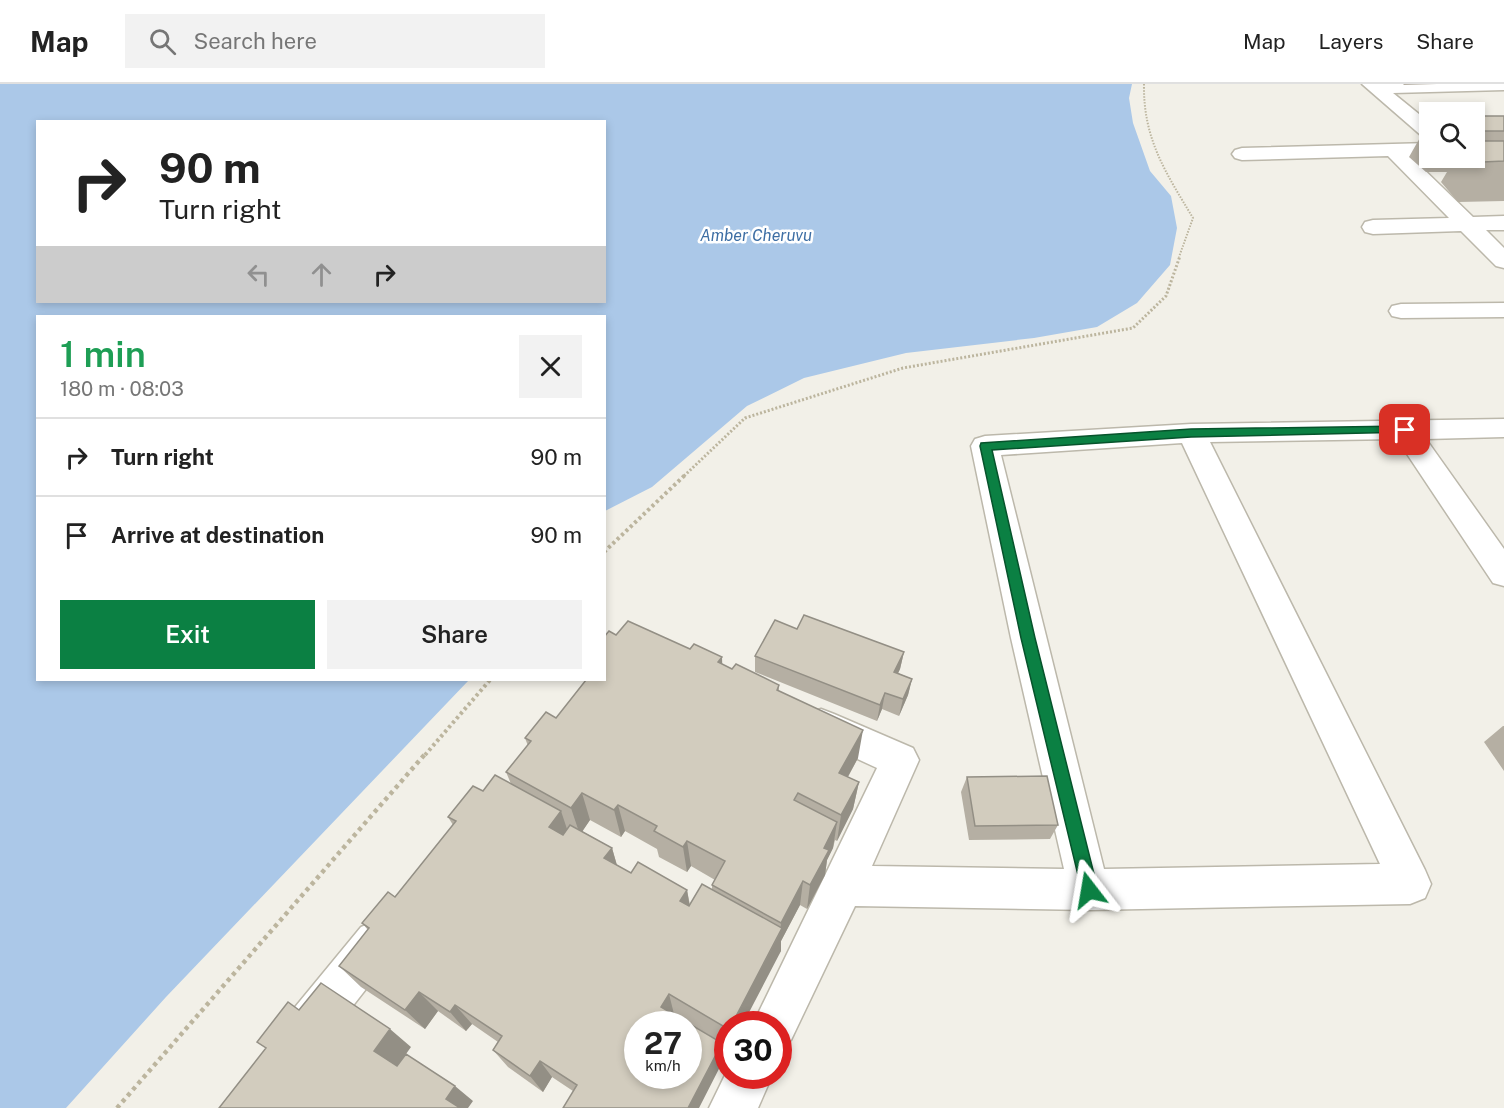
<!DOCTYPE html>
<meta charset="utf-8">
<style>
body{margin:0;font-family:"Public Sans",sans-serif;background:#f2f2f2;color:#222;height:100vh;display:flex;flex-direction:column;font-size:22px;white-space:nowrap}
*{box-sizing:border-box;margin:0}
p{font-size:20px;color:#767676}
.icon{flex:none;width:33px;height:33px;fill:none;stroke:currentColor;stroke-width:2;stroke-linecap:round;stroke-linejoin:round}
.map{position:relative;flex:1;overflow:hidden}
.side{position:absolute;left:36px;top:231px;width:570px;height:366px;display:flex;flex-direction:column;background:#fff;border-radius:0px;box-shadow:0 3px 9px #0003}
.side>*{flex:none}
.hud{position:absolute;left:36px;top:36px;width:570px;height:183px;border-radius:0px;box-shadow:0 3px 9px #0003;background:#fff;color:#222;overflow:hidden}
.controls{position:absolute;left:1419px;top:18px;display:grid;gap:12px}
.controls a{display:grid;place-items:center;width:66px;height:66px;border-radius:0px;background:#fff;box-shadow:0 3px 9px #0003;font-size:30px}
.speed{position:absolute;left:624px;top:927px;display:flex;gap:12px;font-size:30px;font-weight:700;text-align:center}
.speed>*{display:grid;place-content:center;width:78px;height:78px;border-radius:50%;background:#fff;box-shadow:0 3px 9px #0003;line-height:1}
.speed small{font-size:15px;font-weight:400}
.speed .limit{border:9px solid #d22;background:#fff;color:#111}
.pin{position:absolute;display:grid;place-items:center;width:51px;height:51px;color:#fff;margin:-26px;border-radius:12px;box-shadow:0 3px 9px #0006}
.me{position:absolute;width:66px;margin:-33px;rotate:346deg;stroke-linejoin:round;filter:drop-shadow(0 0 4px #0008)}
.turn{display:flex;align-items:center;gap:21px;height:126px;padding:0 24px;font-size:27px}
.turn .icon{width:78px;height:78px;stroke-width:2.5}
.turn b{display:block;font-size:42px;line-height:51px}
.lanes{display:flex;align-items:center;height:57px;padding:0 24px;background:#0003;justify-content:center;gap:30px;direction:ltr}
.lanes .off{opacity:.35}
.round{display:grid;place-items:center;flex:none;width:63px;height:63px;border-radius:0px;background:#f2f2f2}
.headline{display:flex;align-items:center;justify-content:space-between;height:102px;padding:0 24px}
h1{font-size:36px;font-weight:600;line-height:45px;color:#1e9e55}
.cta{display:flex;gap:12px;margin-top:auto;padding:12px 24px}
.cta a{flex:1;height:69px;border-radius:0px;background:#0b8043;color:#fff;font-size:24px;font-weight:600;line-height:69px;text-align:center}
.cta a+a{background:#f2f2f2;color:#222}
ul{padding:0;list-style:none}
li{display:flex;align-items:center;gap:18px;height:78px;padding:0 24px;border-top:2px solid #e0e0e0}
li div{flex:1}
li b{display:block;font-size:22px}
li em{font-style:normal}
header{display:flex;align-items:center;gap:36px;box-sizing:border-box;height:84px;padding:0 30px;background:#fff;border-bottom:2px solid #e0e0e0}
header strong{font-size:28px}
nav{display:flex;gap:33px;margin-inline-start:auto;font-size:21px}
.search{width:420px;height:54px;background:#f2f2f2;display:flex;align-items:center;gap:15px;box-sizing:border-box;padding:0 21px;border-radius:0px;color:#767676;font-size:22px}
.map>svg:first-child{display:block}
.water{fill:#abc8e8;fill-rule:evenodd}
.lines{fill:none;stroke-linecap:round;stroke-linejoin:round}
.minor-casing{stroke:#bcb8ab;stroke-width:3}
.path-far3{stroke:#bcb59e;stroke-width:2;stroke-dasharray:1.5 1.5;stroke-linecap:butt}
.path-far2{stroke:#bcb59e;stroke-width:3;stroke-dasharray:2 2;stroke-linecap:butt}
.path-far1{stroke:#bcb59e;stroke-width:4;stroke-dasharray:3 3;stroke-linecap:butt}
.path{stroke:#bcb59e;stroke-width:4.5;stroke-dasharray:4 4;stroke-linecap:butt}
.minor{fill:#fff;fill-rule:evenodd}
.wall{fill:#b5afa3;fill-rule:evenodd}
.shaded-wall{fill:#938f85}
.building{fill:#d2ccbe;stroke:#938f85;stroke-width:1.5;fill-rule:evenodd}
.route{fill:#0b8043;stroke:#07532c;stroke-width:1.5}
.labels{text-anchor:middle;stroke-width:5;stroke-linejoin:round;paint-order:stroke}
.far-water-label{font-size:16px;font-style:italic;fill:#3d6ea4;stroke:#fff}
</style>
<header>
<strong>Map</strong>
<div class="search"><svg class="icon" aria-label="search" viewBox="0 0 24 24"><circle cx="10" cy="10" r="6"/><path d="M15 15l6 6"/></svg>Search here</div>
<nav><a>Map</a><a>Layers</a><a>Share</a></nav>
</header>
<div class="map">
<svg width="1504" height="1024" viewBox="0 0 1504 1024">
<rect width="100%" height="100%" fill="#f2f0e8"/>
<path class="water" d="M0 0H1132L1129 14 1133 39 1150 87 1171 112 1177 144 1170 181 1137 219 1097 243 1034 254 906 269 804 294 747 322 652 403 605 427 604 232H38V596H469L166 913 66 1024H0ZM38 38H604V218H38Z"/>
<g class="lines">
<g class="minor-casing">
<path id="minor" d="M1362 0H1504V6L1393 9 1430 39V55L1423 53Z
M1430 59V71L1410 72 1473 133 1504 132V146H1486L1504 164V184L1496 182 1461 147 1373 150 1365 148 1362 143 1365 138 1373 136 1449 134 1388 72 1242 76 1235 74 1232 70 1235 66 1242 64Z
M1504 219V233L1401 234 1392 232 1389 227 1392 222 1401 220Z
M1504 335V353L1426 355 1504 465V502L1493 499 1397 355 1210 358 1425 786 1431 800 1425 814 1410 820 1089 826 855 822 791 956 778 961V940H753L877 684 808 652 803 641 808 630 821 625 834 630 913 664 919 676 872 782 1064 785 1011 554 971 362 975 355 985 352 1191 340ZM1182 359 1380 780 1104 785 1001 371Z
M376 837 391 843 397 858 391 873 323 960 307 967 291 960 284 944 291 928 361 843Z
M728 985V992H772L758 1024H709Z"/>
</g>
<path class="path-far3" d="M1144 0C1143 55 1166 89 1193 134L1179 173"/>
<path class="path-far2" d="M684 392 745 334 903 284 1133 244 1166 212 1180 172"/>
<path class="path-far1" d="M604 468 685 391
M425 671 490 596"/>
<path class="path" d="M117 1024 426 669"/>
<use href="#minor" class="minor"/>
</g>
<path class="wall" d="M1403 0H1437L1404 1Z
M1474 32H1504V117L1458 118 1441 98 1447 88H1426L1409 73 1430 36V74H1474Z
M797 545 904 568 900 585 898 589 912 595 908 611 899 632 882 625 877 637 755 588V572Z
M616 551 722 580 732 585 779 601V607L858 674 848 693 859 698 853 725 837 757 835 756 833 764 827 776 825 791 807 825 800 821 781 857V867L728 940V962L673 930 723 977 573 1007 552 993 543 1008 508 983 493 966 498 958 472 940 466 947 438 927 425 945 361 903 339 882 368 846 362 839 395 813 453 741 448 733 483 707 511 700 506 688 528 662 525 654 556 634 585 598 584 596H604ZM590 736 621 753 625 747 657 765 659 773 687 788 691 782 715 796 712 801V806L690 821 687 806 631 789 617 781 612 764 582 747Z
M1503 642H1504V687L1484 658Z
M967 693 1058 741 1050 755 969 756 961 708Z"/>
<path class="shaded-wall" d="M904 568 900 585 891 604 894 588Z
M722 573 723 603 718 578Z
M912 595 908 611 899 632 903 615Z
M885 609 882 625 877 637 880 621Z
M863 646 858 674 835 716 839 689Z
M859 698 853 725 837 757 841 731Z
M582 709 590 736 580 751 571 724Z
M618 721 625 747 621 753 614 726Z
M561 727 570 754 559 769 549 743Z
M837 738 833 764 827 776 825 791 807 825 810 801 824 764Z
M687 757 691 782 687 788 683 763Z
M612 764 619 789 604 774Z
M803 797 800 821 781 857V867L743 940H732L780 849 781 839Z
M687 806 691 830 680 817Z
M419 908 438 927 425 945 405 926Z
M669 910 674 930 667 940 661 923Z
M455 921 472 940 466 947 450 928Z
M390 945 411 963 396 984 374 967Z
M722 959 723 977 699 1024H688Z
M540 977 552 993 543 1008 530 992Z
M455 1002 473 1017 468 1024H457L446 1015Z"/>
<path class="building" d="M1474 32H1504V47H1474Z
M1474 57H1504V77L1483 78 1474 68Z
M804 531 904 568 894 588 912 595 903 615 885 609 880 621 755 572 775 536 797 545Z
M628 537 690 565 694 560 722 573 718 578 732 585 736 580 779 601 777 606 863 646 839 689 859 698 841 731 798 709 794 716 837 738 824 764 829 766 810 801 803 797 781 839 712 801 725 777 687 757 683 763 654 747 657 742 618 721 614 726 582 709 571 724 506 688 531 657 525 654 546 628 556 634 586 596H604V553L609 547 616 551Z
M495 691 561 727 549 743 563 751 570 741 612 764 604 774 631 789 638 778 687 806 680 817 689 822 702 800 782 844 732 940H728V945L669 910 661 923 722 959 688 1024H563L577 1001 540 977 530 992 493 966 502 952 455 921 450 928 419 908 405 926 339 882 369 844 362 839 388 808 395 813 456 737 448 733 473 702 483 707ZM638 940H688V992H638Z
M1047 692 1058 741 975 742 967 693Z
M321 899 390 945 374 967 397 982 406 970 455 1002 446 1015 460 1024H219L266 964 257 958 288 918 299 926Z"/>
<path class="route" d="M1405 342 1409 343V348L1191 353 992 366 1035 554 1098 806 1095 812 1089 815 1083 812 1021 554 980 362 981 359 1191 345Z"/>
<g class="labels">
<g class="far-water-label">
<text x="756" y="157">Amber Cheruvu</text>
</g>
</g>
</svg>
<div class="controls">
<a><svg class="icon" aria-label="search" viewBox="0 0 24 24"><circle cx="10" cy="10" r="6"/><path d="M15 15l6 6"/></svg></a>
</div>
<div class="speed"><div>27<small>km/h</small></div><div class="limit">30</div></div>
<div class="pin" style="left:1405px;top:346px;background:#d93025"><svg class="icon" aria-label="arrive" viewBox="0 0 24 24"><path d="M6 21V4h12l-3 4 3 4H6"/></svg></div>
<svg class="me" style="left:1089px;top:806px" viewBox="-20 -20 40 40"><path d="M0-17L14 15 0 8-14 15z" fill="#0b8043" stroke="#fff" stroke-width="4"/></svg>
<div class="hud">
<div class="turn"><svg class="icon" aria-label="right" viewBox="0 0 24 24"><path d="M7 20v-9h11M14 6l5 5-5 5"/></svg><div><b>90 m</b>Turn right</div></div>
<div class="lanes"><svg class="icon off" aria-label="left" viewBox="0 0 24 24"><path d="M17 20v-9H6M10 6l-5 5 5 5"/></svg><svg class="icon off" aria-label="ahead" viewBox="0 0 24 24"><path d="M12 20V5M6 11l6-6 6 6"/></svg><svg class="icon" aria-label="right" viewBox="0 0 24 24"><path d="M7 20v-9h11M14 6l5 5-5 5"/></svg></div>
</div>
<section class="side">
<div class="headline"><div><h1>1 min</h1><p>180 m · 08:03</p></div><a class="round"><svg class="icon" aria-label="close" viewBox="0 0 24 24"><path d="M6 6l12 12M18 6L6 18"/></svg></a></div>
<ul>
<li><svg class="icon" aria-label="right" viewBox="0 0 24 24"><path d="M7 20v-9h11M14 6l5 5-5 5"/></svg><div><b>Turn right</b></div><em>90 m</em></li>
<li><svg class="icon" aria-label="arrive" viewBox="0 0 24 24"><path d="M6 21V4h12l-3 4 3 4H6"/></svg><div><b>Arrive at destination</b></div><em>90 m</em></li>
</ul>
<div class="cta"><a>Exit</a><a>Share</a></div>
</section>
</div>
